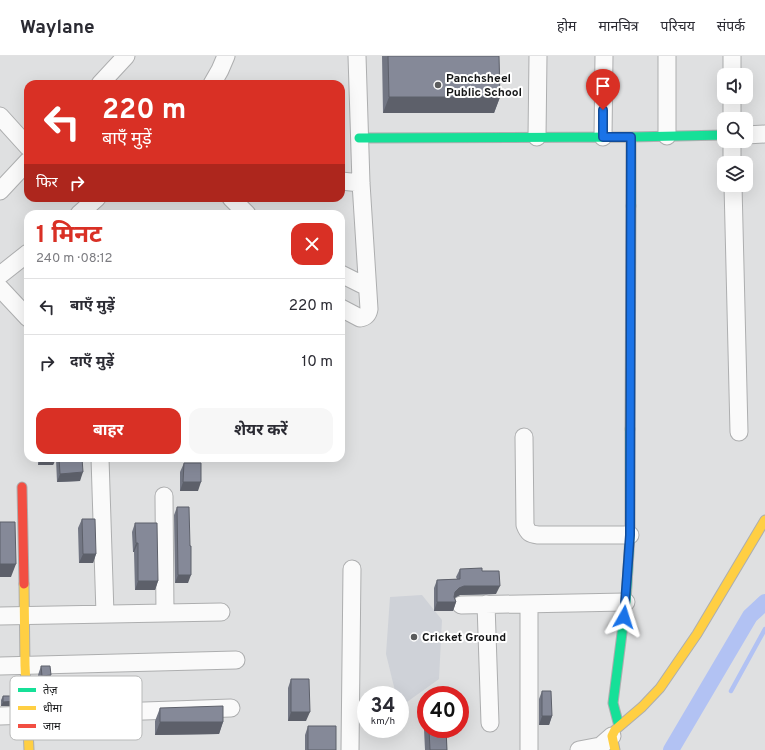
<!DOCTYPE html>
<html lang="hi">
<meta charset="utf-8">
<style>
body{margin:0;font-family:Overpass,"Noto Sans Devanagari",sans-serif;background:#f7f7f7;color:#2b2b33;height:100vh;display:flex;flex-direction:column;font-size:15px;white-space:nowrap}
*{box-sizing:border-box;margin:0}
p{font-size:13px;color:#7c7c81}
.icon{flex:none;width:22px;height:22px;fill:none;stroke:currentColor;stroke-width:2;stroke-linecap:round;stroke-linejoin:round}
.map{position:relative;flex:1;overflow:hidden}
.panel{position:absolute;left:24px;top:154px;width:321px;height:252px;display:flex;flex-direction:column;background:#fff;border-radius:12px;box-shadow:0 4px 16px #0002}
.panel>*{flex:none}
.hud{position:absolute;left:24px;top:24px;width:321px;height:122px;border-radius:12px;box-shadow:0 4px 16px #0002;background:#d93025;color:#fff;overflow:hidden}
.buttons{position:absolute;left:717px;top:12px;display:grid;gap:8px}
.buttons a{display:grid;place-items:center;width:36px;height:36px;border-radius:8px;background:#fff;box-shadow:0 4px 16px #0002;font-size:20px}
.speed{position:absolute;left:357px;top:630px;display:flex;gap:8px;font-size:20px;font-weight:700;text-align:center}
.speed>*{display:grid;place-content:center;width:52px;height:52px;border-radius:50%;background:#fff;box-shadow:0 4px 16px #0002;line-height:1}
.speed small{font-size:10px;font-weight:400}
.speed .limit{border:6px solid #d22;background:#fff;color:#111}
.pin{position:absolute;display:grid;place-items:center;width:34px;height:34px;color:#fff;margin:-41px -17px;border-radius:50% 50% 50% 0;rotate:-45deg;box-shadow:0 0 4px #0007}
.pin .icon{rotate:45deg}
.me{position:absolute;width:44px;margin:-22px;rotate:6deg;stroke-linejoin:round;filter:drop-shadow(0 0 3px #0008)}
.turn{display:flex;align-items:center;gap:14px;height:84px;padding:0 12px;font-size:18px}
.turn .icon{width:52px;height:52px;stroke-width:2.5}
.turn b{display:block;font-size:28px;line-height:34px}
.then{display:flex;align-items:center;height:38px;padding:0 12px;background:#0003;gap:8px;font-size:15px}
.round{display:grid;place-items:center;flex:none;width:42px;height:42px;border-radius:12px;background:#f7f7f7}
.overview{display:flex;align-items:center;justify-content:space-between;height:68px;padding:0 12px}
h1{font-size:24px;font-weight:700;line-height:30px;color:#d93025}
.cta{display:flex;gap:8px;margin-top:auto;padding:8px 12px}
.cta a{flex:1;height:46px;border-radius:12px;background:#d93025;color:#fff;font-size:16px;font-weight:700;line-height:46px;text-align:center}
.cta a+a{background:#f7f7f7;color:#2b2b33}
ul{padding:0;list-style:none}
li{display:flex;align-items:center;gap:12px;height:56px;padding:0 12px;border-top:1px solid #e1e1e2}
li div{flex:1}
li b{display:block;font-size:15px}
li em{font-style:normal}
header{display:flex;align-items:center;gap:24px;box-sizing:border-box;height:56px;padding:0 20px;background:#fff;border-bottom:1px solid #e1e1e2}
header strong{font-size:19px}
nav{display:flex;gap:22px;margin-inline-start:auto;font-size:14px}
.map>svg:first-child{display:block}
.built{fill:#cfd2d8}
.lines{fill:none;stroke-linecap:round;stroke-linejoin:round}
.stream{stroke:#b2c2f3;stroke-width:4.5}
.canal{stroke:#b2c2f3;stroke-width:16}
.street-casing{stroke:#adaeaf;stroke-width:19}
.fast-casing{stroke:#adaeaf;stroke-width:11}
.slow-casing{stroke:#adaeaf;stroke-width:11}
.jam-casing{stroke:#adaeaf;stroke-width:11}
.street{stroke:#fafafa;stroke-width:17}
.fast{stroke:#16e098;stroke-width:9}
.slow{stroke:#ffcf43;stroke-width:9}
.jam{stroke:#f24e42;stroke-width:9}
.wall{fill:#727683}
.shaded-wall{fill:#5d606a}
.building{fill:#858998;stroke:#5d606a}
.route-casing{stroke:#114b97;stroke-width:10}
.route{stroke:#1a73e8;stroke-width:7}
.poi-dot{fill:#5b5c5d;stroke:#fff;stroke-width:1.5}
.labels{text-anchor:middle;stroke-width:4;stroke-linejoin:round;paint-order:stroke}
.poi-label{font-size:12px;font-weight:bold;fill:#141516;stroke:#fff;text-anchor:start}
.key{fill:#fff;stroke:#b8b9b9;stroke-width:1}
.key-label{font-size:11px;fill:#141516}
</style>
<header>
<strong>Waylane</strong>
<nav><a>होम</a><a>मानचित्र</a><a>परिचय</a><a>संपर्क</a></nav>
</header>
<div class="map">
<svg width="765" height="694" viewBox="0 0 765 694">
<rect width="100%" height="100%" fill="#dfe0e1"/>
<path class="built" d="M422 539 442 564 439 623 400 651V639H396L386 598 390 541Z"/>
<g class="lines">
<path class="stream" d="M731 635 765 573"/>
<path class="canal" d="M671 694 750 560 765 546"/>
<g class="street-casing">
<path id="street" d="M667 0V80
M732 0V19
M100 28 126 0
M212 28 220 14 226 0
M732 41V63
M0 60 28 91
M746 79 765 78
M537 81 538 0
M603 81 604 0
M732 85V107
M341 125 361 127
M733 129 739 376
M0 135 28 105
M231 142 247 158
M79 158 97 142
M341 218 367 231
M0 219 28 197
M0 232 28 262
M341 252 360 262C366 261 368 259 369 253L361 127 357 0
M524 381 525 469C528 477 530 478 538 479H630
M100 402 105 558
M164 440 165 557
M486 548 490 667
M529 548V694
M461 549 626 546
M0 560 221 556
M0 610 236 604
M0 660 231 652
M350 694 352 513
M579 694 600 690
M596 694 612 680"/>
</g>
<g class="fast-casing">
<path id="fast" d="M359 82 631 81 724 79
M631 150V81
M619 670 613 647 626 546 630 479V373"/>
</g>
<g class="slow-casing">
<path id="slow" d="M630 373 631 150
M24 528 25 609 29 694
M615 694 612 680 615 674 642 651 660 632 697 578 765 464"/>
</g>
<g class="jam-casing">
<path id="jam" d="M22 431 24 528"/>
</g>
<use href="#street" class="street"/>
<use href="#fast" class="fast"/>
<use href="#slow" class="slow"/>
<use href="#jam" class="jam"/>
</g>
<path class="wall" d="M382 0H499L500 41 494 57H383Z
M38 402H82L80 425 57 426 56 403 53 409H38Z
M184 407 198 435H180V416Z
M177 451 190 490 188 527H175L174 459Z
M82 463 96 498 93 507H79L78 472Z
M135 467 158 525 155 534H135L134 496H133L132 476Z
M460 513 482 515 496 538 460 539 456 541 455 542 456 546 453 555H434V532L437 524 457 523 456 521Z
M41 610 48 628H38V619Z
M291 623 306 665H288V632Z
M542 635 552 660 549 669H539V643Z
M3 640 14 650H1V644Z
M160 652 223 666 219 678 155 679V665Z
M426 669V673H446L447 694H425L424 673Z
M308 670 336 694H305V679Z"/>
<path class="shaded-wall" d="M389 41H500L494 57H383Z
M41 402H56L53 409H38Z
M83 416 80 425 57 426 60 418Z
M183 426H201L198 435H180Z
M136 487H138L134 496H133Z
M83 498H96L93 507H79Z
M0 508H16L11 521H0Z
M178 519H191L188 527H175Z
M138 525H158L155 534H135Z
M464 530H500L496 538 460 539 456 541 452 545 455 536 459 532Z
M437 546H456L453 555H434Z
M51 619 48 628H38L42 620Z
M16 645 14 650H1L3 646Z
M291 656H310L306 665H288Z
M542 660H552L549 669H539Z
M160 666H223L219 678 155 679Z"/>
<path class="building" d="M388 0H499L500 41H389Z
M59 402H82L83 416 60 418Z
M184 407H201V426H183Z
M177 451H189L190 490H191V519H178Z
M82 463H95L96 498H83Z
M0 466H15L16 508H0Z
M135 467H157L158 525H138V487H136Z
M482 512V515H499L500 530H464L459 532 455 536 454 541 456 546H437V524L460 523V513Z
M41 610H50L51 619 42 620Z
M291 623H309L310 656H291Z
M542 635H551L552 660H542Z
M3 640H16V645L3 646Z
M223 650V666H160V652Z
M308 670H336V694H308Z
M429 673H446L447 694H430Z"/>
<g class="lines">
<g class="route-casing">
<path id="route" d="M603 54V81H631L630 479 624 561"/>
</g>
<use href="#route" class="route"/>
</g>
<g class="poi-dot">
<circle cx="438" cy="29" r="4"/>
<circle cx="414" cy="581" r="4"/>
</g>
<g class="labels">
<g class="poi-label">
<text x="446" y="26">Panchsheel<tspan x="446" dy="14">Public School</tspan></text>
<text x="422" y="585">Cricket Ground</text>
</g>
</g>
<rect x="10" y="620" width="132" height="64" rx="6" class="key"/>
<rect x="18" y="632" width="18" height="4" fill="#16e098"/>
<rect x="18" y="650" width="18" height="4" fill="#ffcf43"/>
<rect x="18" y="668" width="18" height="4" fill="#f24e42"/>
<g class="key-label">
<text x="43" y="638">तेज़</text>
<text x="43" y="656">धीमा</text>
<text x="43" y="674">जाम</text>
</g>
</svg>
<div class="buttons">
<a><svg class="icon" aria-label="sound" viewBox="0 0 24 24"><path d="M4 9h4l5-4v14l-5-4H4zM17 9q2 3 0 6"/></svg></a>
<a><svg class="icon" aria-label="search" viewBox="0 0 24 24"><circle cx="10" cy="10" r="6"/><path d="M15 15l6 6"/></svg></a>
<a><svg class="icon" aria-label="layers" viewBox="0 0 24 24"><path d="M12 4l9 5-9 5-9-5zM3 14l9 5 9-5"/></svg></a>
</div>
<div class="speed"><div>34<small>km/h</small></div><div class="limit">40</div></div>
<div class="pin" style="left:603px;top:54px;background:#d93025"><svg class="icon" aria-label="arrive" viewBox="0 0 24 24"><path d="M6 21V4h12l-3 4 3 4H6"/></svg></div>
<svg class="me" style="left:624px;top:561px" viewBox="-20 -20 40 40"><path d="M0-17L14 15 0 8-14 15z" fill="#1a73e8" stroke="#fff" stroke-width="4"/></svg>
<div class="hud">
<div class="turn"><svg class="icon" aria-label="left" viewBox="0 0 24 24"><path d="M17 20v-9H6M10 6l-5 5 5 5"/></svg><div><b>220 m</b>बाएँ मुड़ें</div></div>
<div class="then">फिर<svg class="icon" aria-label="right" viewBox="0 0 24 24"><path d="M7 20v-9h11M14 6l5 5-5 5"/></svg></div>
</div>
<section class="panel">
<div class="overview"><div><h1>1 मिनट</h1><p>240 m · 08:12</p></div><a class="round" style="background:#d93025;color:#fff"><svg class="icon" aria-label="close" viewBox="0 0 24 24"><path d="M6 6l12 12M18 6L6 18"/></svg></a></div>
<ul>
<li><svg class="icon" aria-label="left" viewBox="0 0 24 24"><path d="M17 20v-9H6M10 6l-5 5 5 5"/></svg><div><b>बाएँ मुड़ें</b></div><em>220 m</em></li>
<li><svg class="icon" aria-label="right" viewBox="0 0 24 24"><path d="M7 20v-9h11M14 6l5 5-5 5"/></svg><div><b>दाएँ मुड़ें</b></div><em>10 m</em></li>
</ul>
<div class="cta"><a>बाहर</a><a>शेयर करें</a></div>
</section>
</div>
